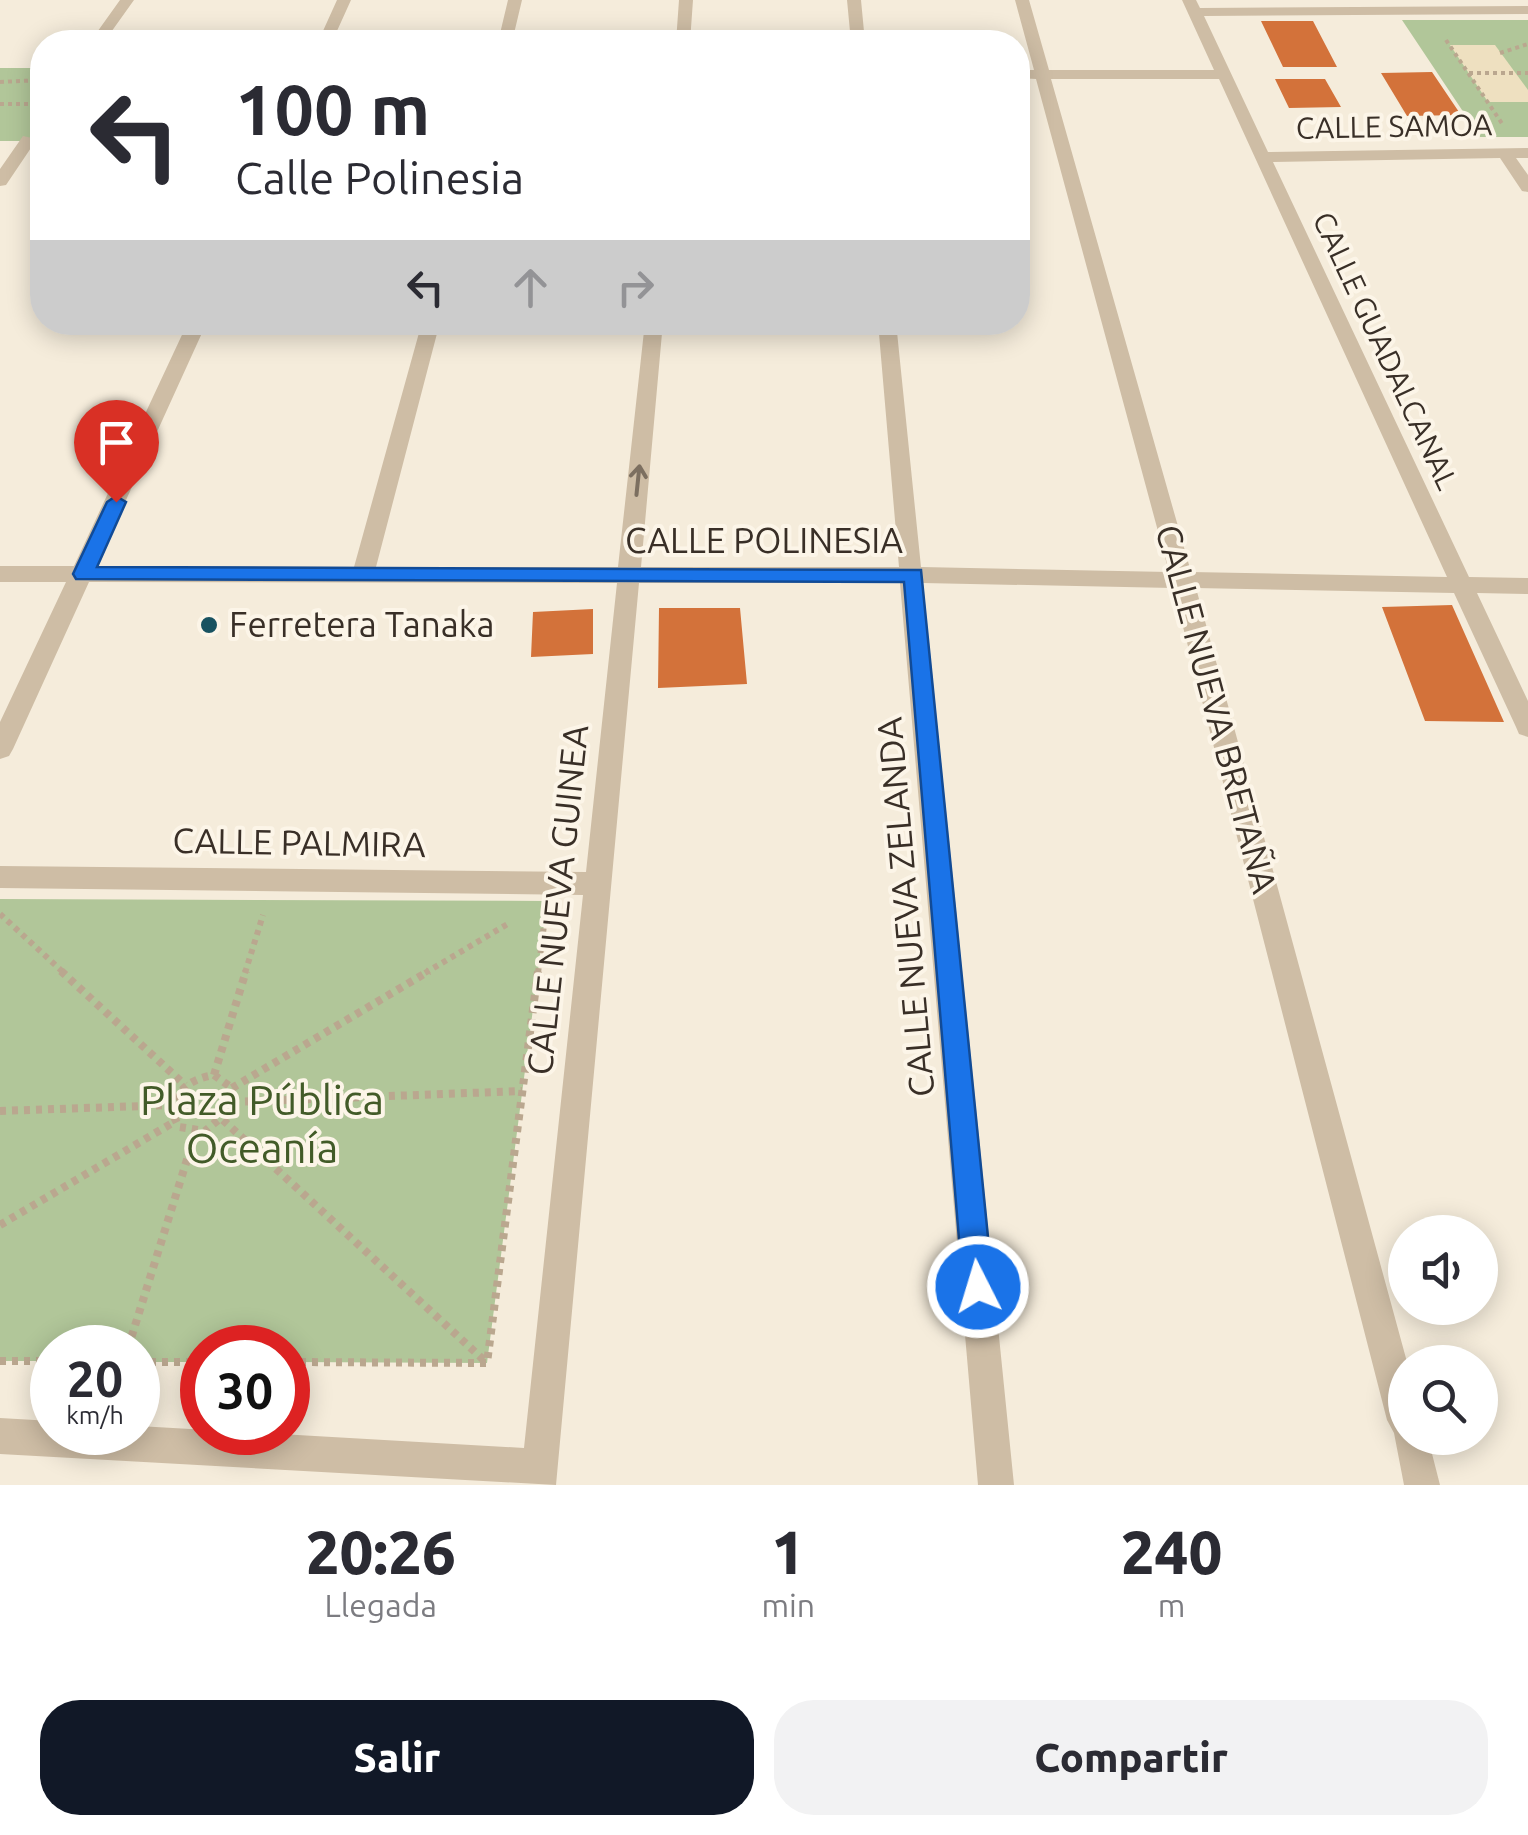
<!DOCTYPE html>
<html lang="es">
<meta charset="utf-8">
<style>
body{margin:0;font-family:Ubuntu,sans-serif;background:#f2f2f3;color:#2b2b33;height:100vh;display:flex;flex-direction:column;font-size:38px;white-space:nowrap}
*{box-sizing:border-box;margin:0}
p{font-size:32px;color:#7c7c81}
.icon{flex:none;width:55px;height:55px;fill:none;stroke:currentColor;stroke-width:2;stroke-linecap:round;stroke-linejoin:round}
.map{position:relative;height:1485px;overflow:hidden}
.sheet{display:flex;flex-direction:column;background:#fff;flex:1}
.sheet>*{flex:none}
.hud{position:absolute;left:30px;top:30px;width:1000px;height:305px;border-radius:40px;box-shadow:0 5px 25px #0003;background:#fff;color:#2b2b33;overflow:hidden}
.fabs{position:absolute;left:1388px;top:1215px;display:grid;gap:20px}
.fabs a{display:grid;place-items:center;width:110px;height:110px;border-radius:50%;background:#fff;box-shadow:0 5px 25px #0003;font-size:50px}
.speed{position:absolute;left:30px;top:1325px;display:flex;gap:20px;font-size:50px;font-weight:700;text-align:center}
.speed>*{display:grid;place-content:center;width:130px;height:130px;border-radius:50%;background:#fff;box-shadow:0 5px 25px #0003;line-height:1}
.speed small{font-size:25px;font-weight:400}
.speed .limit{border:15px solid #d22;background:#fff;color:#111}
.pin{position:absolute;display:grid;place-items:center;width:85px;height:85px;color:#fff;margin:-102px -42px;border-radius:50% 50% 50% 0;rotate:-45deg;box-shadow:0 0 10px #0007}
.pin .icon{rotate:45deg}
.me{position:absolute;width:110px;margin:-55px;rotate:355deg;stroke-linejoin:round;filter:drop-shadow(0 0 8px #0008)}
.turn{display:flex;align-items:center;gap:35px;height:210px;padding:0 40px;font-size:45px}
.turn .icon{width:130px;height:130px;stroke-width:2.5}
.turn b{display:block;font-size:70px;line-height:85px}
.lanes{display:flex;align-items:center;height:95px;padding:0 40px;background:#0003;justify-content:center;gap:50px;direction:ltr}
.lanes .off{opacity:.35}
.eta{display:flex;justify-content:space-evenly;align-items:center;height:170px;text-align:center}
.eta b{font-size:60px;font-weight:800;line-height:70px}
.action{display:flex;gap:20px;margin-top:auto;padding:20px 40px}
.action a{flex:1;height:115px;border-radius:40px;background:#111827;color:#fff;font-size:40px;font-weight:800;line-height:115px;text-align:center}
.action a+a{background:#f2f2f3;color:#2b2b33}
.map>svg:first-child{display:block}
.green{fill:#b1c699}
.plaza{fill:#eee0c0}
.building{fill:#d3723a}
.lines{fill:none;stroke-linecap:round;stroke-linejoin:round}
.path-far2{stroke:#baa78f;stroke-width:4;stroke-dasharray:4 4;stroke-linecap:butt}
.path-far1{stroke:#baa78f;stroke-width:6;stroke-dasharray:5 5;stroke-linecap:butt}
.path{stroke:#baa78f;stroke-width:8;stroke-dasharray:6 6;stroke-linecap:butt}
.minor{fill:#cebda5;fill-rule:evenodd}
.oneway{stroke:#7c6f60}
.route{fill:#1a73e8;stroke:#114b97;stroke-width:2.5}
.poi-dot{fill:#185260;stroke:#fcf5e8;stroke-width:4}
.labels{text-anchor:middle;stroke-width:8;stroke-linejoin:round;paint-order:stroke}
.far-street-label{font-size:30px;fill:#392f27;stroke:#fcf5e8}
.street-label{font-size:35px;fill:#392f27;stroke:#fcf5e8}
.poi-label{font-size:35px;fill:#392f27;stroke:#fcf5e8;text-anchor:start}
.near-park-label{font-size:42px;fill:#425b28;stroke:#fcf5e8}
</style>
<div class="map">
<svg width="1528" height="1485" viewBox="0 0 1528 1485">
<rect width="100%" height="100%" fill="#f5ecdb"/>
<path class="green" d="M1402 20H1528V137H1480Z
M0 68H42V141H0Z
M0 899 547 901 487 1363 288 1362V1348H202V1362H138V1348H52V1361H0Z"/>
<path class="plaza" d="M1450 45H1495L1528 90V102H1488Z"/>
<path class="building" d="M1261 21H1313L1337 67H1283Z
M1432 72 1461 115 1407 116 1381 73Z
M1275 79H1325L1341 107 1289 108Z
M1452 605 1504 722 1425 721 1382 607Z
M659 608H740L747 684 658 688Z
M593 609V654L531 657 533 612Z"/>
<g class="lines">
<path class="path-far2" d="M1446 40 1503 125
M1500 53 1528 44
M1469 73H1528
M0 82 42 80
M0 104H33L42 99"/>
<path class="path-far1" d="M0 914 64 973
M245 973 263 915
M425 973 511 922
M538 973 545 917"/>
<path class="path" d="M61 971 185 1085
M214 1075 232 1088 229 1111 205 1131 179 1127 172 1113C176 1089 191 1079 214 1075Z
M214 1075 246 971
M232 1088 429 971
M233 1102 522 1091
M0 1111 172 1105
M223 1120 487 1363
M0 1225 174 1122
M128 1348 196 1131
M0 1361H52
M138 1362H202
M288 1362 487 1363 538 971"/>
<path class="minor" d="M120 0H134L104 42H90Z
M337 0H351L332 42H318Z
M508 0H522L512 42H498Z
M679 0H693L690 42H676Z
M847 0H861L865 42H851Z
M1015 0H1029L1049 70H1214L1182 0H1196L1200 8 1528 6V14L1204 16 1268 152 1528 148V158H1516L1528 175V192L1522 191 1500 158 1273 162 1469 577 1528 578V594L1477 593 1528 701V737L1519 734 1516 727 1454 593 1196 588 1407 1362 1405 1438H1428L1440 1485H1404L1394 1433 1387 1420 1173 588 923 583 1014 1485H978L900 583H639L556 1485 0 1454V1418L52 1421V1432H138V1426L524 1448 583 895 0 888V866L586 872 617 583 89 582 13 749 9 756 0 759V722L66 582H0V566H74L188 322H207L96 566 354 567 422 322H440L376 567H618L645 322H663L641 567H899L878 322H896L921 567 1169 572 1036 79 1018 78V70H1034ZM1051 79H1219L1447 577 1191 572Z
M23 136 37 139 6 185 0 186V169Z"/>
</g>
<defs><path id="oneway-shaft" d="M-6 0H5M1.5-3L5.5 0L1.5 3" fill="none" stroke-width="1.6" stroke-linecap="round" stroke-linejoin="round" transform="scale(2.5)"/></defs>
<use class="oneway" href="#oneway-shaft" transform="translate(638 480) rotate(-84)"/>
<path class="route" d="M116 496 126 502 97 567 921 570 993 1287 989 1298 978 1302 967 1298 963 1287 904 582 76 579 73 574 107 502Z"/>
<circle class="poi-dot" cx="209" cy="625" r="10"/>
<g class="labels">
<g class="far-street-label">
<text transform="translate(1394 127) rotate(-1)" y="10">CALLE SAMOA</text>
<text transform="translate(1385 351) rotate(65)" y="10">CALLE GUADALCANAL</text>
</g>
<g class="street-label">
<text x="764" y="553">CALLE POLINESIA</text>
<text transform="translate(1216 709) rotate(75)" y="12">CALLE NUEVA BRETAÑA</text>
<text transform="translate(299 843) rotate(1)" y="12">CALLE PALMIRA</text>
<text transform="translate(558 900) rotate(-84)" y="12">CALLE NUEVA GUINEA</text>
<text transform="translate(906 907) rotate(-95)" y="12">CALLE NUEVA ZELANDA</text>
</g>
<g class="poi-label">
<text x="229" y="637">Ferretera Tanaka</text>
</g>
<g class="near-park-label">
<text x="262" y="1115">Plaza Pública<tspan x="262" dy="48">Oceanía</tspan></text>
</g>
</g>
</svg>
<div class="fabs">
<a><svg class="icon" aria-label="sound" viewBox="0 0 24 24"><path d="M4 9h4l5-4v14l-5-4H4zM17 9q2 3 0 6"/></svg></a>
<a><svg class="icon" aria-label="search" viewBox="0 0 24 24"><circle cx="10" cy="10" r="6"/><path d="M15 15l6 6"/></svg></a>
</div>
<div class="speed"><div>20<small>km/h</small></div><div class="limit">30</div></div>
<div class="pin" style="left:116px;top:502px;background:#d93025"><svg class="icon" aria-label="arrive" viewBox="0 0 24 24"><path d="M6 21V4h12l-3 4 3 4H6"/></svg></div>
<svg class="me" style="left:978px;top:1287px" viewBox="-20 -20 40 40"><circle r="17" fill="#1a73e8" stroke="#fff" stroke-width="3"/><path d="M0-11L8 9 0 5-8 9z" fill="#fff"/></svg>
<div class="hud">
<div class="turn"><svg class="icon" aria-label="left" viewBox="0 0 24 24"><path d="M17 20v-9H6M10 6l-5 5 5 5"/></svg><div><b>100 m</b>Calle Polinesia</div></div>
<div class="lanes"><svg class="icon" aria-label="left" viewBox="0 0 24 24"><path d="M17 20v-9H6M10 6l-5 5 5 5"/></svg><svg class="icon off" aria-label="ahead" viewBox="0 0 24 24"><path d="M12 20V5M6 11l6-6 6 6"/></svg><svg class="icon off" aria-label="right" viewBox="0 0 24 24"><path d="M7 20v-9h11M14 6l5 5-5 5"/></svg></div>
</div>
</div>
<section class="sheet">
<div class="eta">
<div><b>20:26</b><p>Llegada</p></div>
<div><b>1</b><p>min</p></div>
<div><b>240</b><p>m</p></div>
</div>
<div class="action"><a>Salir</a><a>Compartir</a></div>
</section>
